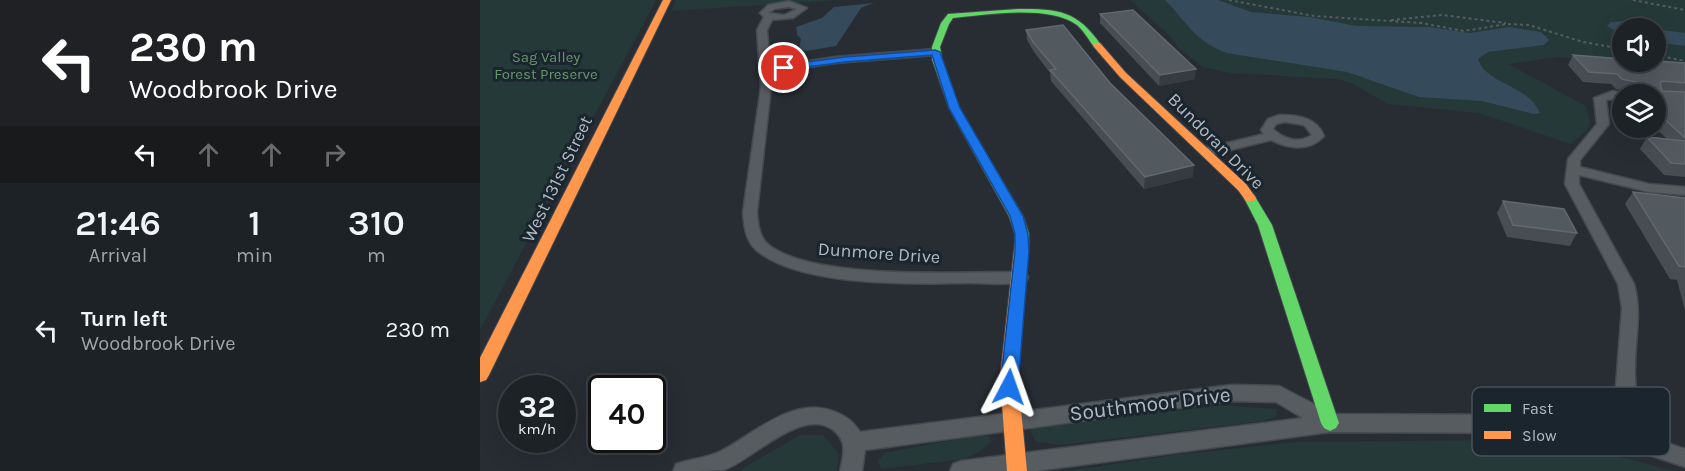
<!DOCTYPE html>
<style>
body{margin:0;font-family:Karla,sans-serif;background:#2a2f32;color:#f1f3f6;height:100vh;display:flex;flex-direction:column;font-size:22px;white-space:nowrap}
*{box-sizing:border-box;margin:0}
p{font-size:20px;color:#a0a4a7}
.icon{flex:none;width:33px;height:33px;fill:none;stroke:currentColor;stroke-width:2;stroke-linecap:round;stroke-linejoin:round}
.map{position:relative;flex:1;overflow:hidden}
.details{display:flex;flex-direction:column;background:#1d2226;width:480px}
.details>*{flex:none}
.banner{background:#202124;color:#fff;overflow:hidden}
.fabs{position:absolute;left:1132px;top:18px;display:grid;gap:12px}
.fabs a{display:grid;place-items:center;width:54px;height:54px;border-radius:50%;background:#1d2226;box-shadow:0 6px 24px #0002,0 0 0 2px #3b3f43;font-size:30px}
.speed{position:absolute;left:18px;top:375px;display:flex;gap:12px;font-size:30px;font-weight:700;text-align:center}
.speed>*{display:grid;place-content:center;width:78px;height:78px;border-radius:50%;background:#1d2226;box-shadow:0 6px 24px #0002,0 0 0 2px #3b3f43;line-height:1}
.speed small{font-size:15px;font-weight:400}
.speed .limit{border:3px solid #111;border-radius:9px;background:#fff;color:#111}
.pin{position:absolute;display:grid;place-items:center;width:51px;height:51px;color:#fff;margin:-26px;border:3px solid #fff;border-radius:50%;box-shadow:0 2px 6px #0007}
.me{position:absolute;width:66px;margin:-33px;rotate:4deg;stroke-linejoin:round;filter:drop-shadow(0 0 4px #0008)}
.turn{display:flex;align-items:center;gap:21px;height:126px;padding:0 30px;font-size:27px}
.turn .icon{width:78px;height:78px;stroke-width:2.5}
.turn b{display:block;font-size:42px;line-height:51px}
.lanes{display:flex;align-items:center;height:57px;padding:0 30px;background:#0003;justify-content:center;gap:30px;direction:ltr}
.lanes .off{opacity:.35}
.eta{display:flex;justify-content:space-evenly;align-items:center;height:102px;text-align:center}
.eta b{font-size:36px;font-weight:600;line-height:42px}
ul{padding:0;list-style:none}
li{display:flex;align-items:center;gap:18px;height:90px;padding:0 30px}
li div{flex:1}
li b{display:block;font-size:22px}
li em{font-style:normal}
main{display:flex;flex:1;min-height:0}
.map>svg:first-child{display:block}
.green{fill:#253939;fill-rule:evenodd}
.water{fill:#354a5b}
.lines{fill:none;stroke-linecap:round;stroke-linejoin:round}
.street-casing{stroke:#44494e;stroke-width:3}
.fast-casing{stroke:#44494e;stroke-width:2}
.slow-casing{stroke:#44494e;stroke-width:2}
.path{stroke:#555b5f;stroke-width:2;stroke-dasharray:3 3;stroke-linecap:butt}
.street{fill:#575c61;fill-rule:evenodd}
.fast{fill:#63d668;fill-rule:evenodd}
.slow{fill:#ff974d;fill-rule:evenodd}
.wall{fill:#474d53}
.shaded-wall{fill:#353b41}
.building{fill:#52595f;stroke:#61686f;stroke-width:1.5}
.route{fill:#1a73e8;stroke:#114b97;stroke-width:1.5}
.labels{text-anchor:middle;stroke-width:6;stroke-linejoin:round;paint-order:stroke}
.far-park-label{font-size:15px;fill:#68956d;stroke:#1b252d}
.street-label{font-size:18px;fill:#b0bbc5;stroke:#1b252d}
.near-street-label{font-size:21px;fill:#b0bbc5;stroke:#1b252d}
.key{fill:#1b252d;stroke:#48525b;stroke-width:1.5}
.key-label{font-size:16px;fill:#b0bbc5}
</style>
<main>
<section class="details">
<div class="banner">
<div class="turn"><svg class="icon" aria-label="left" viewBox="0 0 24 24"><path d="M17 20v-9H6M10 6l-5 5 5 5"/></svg><div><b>230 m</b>Woodbrook Drive</div></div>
<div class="lanes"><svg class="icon" aria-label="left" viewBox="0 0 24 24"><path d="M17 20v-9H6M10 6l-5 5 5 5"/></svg><svg class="icon off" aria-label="ahead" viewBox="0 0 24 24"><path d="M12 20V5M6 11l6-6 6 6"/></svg><svg class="icon off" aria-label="ahead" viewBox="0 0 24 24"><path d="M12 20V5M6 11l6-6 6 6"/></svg><svg class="icon off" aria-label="right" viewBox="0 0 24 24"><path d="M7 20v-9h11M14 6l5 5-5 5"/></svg></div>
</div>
<div class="eta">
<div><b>21:46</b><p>Arrival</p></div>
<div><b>1</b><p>min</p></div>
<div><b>310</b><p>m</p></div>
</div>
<ul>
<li><svg class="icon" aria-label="left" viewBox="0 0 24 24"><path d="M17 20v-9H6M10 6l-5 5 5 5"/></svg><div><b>Turn left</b><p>Woodbrook Drive</p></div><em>230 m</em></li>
</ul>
</section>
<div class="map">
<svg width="1205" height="471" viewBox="0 0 1205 471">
<rect width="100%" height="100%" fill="#272d33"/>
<path class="green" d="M0 0H176L0 330Z
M196 0H359L191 11Z
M650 0H1205V67L1079 57 1028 64 1106 106 1110 123 1106 131 1091 144 999 113 908 104 873 84 858 79 750 73 723 67 699 49 690 36ZM1143 28H1176V62H1143Z
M742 405 797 409 796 416 784 421 580 445 556 442 550 429Z
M320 435H343L359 454 357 471H258Z
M498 435 509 436 511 442 499 452 483 459 401 469 398 460 405 453Z
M1019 440 1115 450 1194 471H587L694 455 818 442Z"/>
<path class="water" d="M685 0H738L771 12 829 17 877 26 949 27 990 33 1029 27 1061 32 1069 40 1064 45 1008 52 998 59C1006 84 1048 85 1060 113L1054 114 1002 101 939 97 867 72 747 53C714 41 707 22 685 0Z
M394 3 381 8 356 46 326 51 319 49 321 39 317 35 316 27 342 18 354 7Z
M1144 21 1175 28H1143V36L1127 26 1131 22Z
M1176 29 1205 33V46L1176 42Z"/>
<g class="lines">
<g class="street-casing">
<path id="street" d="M309 1 327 8 313 18 292 20 287 30 290 67 355 57 455 49 460 52 455 55 355 63 290 73 291 87 277 212C278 224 279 238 290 246 336 280 481 272 540 272L546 273 548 277 546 281C529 286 508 283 491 283 434 284 326 287 280 253 266 244 264 227 263 212L281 87 277 30 284 17 280 13 288 5ZM309 7 317 9 304 15 289 13 294 9Z
M1133 91 1148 94H1143V98L1126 100 1129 124 1100 160V167L1169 184 1205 187V195L1169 192 1099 175V184L1154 284C1162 313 1155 338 1155 367 1154 391 1160 413 1167 436L1205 449V467L1158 451 1099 439 1047 433 850 432 555 471H470L473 464 481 461 823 418 796 402 751 401 385 450 382 471H360C364 454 368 441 352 429 321 408 273 459 244 470 230 471 209 471 193 471L196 464C211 459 227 458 241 451 277 432 317 392 360 414 369 418 375 424 380 432L751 385 799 386 853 414 1047 415 1099 421 1144 430 1136 385 1142 308 1138 284 1085 184 1088 159 1117 124 1114 98Z
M799 115C817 115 837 117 844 136 830 152 808 149 791 140L726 156 720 152 722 149 784 134 781 130 788 119ZM805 122 824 125 832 135C819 144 804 139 793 129L796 124Z"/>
</g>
<g class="fast-casing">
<path id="fast" d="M538 9C578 9 597 10 621 45L614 47C609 40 604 31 597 25 569 4 506 15 473 18L469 24 460 47 462 59 479 108 543 216 549 234V242L542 246 535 242V234L529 216 469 108 452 59V47L461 23 468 14Z
M770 194 774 195 792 225 859 423 856 428 850 431 844 428 841 423 778 225 764 198Z"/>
</g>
<g class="slow-casing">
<path id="slow" d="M183 0H191L9 375 6 380 0 382V358Z
M614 43H620L646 73 766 184 776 198 774 201H766L758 190 640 77 614 47Z
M542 238 549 242 538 378 547 471H527L520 378 535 242Z"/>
</g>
<path class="path" d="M749 0 834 16 941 23 984 31 1027 24 1049 25 1103 42 1143 49
M1153 0 1205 10
M911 20 962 15 1026 23
M1176 55 1205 61"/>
<use href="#street" class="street"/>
<use href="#fast" class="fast"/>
<use href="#slow" class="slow"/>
</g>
<path class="wall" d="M620 14 715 79 679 86 620 23Z
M546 30 630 83 713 177 664 189 571 81 570 73 554 52 547 40Z
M1093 55 1205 63V177L1184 175 1160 149 1167 137 1187 139 1175 128H1176V94H1147L1149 92 1136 89 1131 84 1103 82 1088 65Z
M1153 192 1205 198V311L1197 280 1190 279 1145 204Z
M1023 201 1097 233 1090 246 1027 237 1017 213Z"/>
<path class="shaded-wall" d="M716 69 715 79 679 86 680 75Z
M714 165 713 177 664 189 665 177Z"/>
<path class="building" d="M653 10 716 69 680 75 620 14Z
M583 25 630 83 714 165 665 177 570 70 576 69 553 42 546 30Z
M1093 55 1143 59V62L1176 61 1205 63V83L1183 81 1180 83 1182 91 1205 92V138L1176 111V94H1159L1151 87 1156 82 1142 79 1137 74 1109 72Z
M1167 137 1205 141V164L1191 163Z
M1153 192 1205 198V267L1199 266Z
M1023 201 1084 209 1097 233 1033 225Z"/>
<path class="route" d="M455 50 460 52 480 108 543 216 548 234 549 251 538 387 535 392 529 394 523 392 520 387 535 251V234L530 216 469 108 452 55 365 62 304 70 300 68 304 65 365 57Z"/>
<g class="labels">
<g class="far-park-label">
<text x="66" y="62">Sag Valley<tspan x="66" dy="17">Forest Preserve</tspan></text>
</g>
<g class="street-label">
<text transform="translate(736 141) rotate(45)" y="6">Bundoran Drive</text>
<text transform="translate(77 179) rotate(-64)" y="6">West 131st Street</text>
<text transform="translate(399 253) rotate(4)" y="6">Dunmore Drive</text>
</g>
<g class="near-street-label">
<text transform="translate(670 404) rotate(-7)" y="7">Southmoor Drive</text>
</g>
</g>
<rect x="992" y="387" width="198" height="69" rx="9" class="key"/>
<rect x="1004" y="404" width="27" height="8" fill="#63d668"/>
<rect x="1004" y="431" width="27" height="8" fill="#ff974d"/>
<g class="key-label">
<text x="1042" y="414">Fast</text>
<text x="1042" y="441">Slow</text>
</g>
</svg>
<div class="fabs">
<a><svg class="icon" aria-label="sound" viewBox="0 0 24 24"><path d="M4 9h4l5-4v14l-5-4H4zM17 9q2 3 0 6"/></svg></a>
<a><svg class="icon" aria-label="layers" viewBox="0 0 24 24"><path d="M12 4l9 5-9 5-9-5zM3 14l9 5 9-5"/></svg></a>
</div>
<div class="speed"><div>32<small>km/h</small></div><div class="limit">40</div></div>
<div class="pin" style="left:304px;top:68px;background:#d93025"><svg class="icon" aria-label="arrive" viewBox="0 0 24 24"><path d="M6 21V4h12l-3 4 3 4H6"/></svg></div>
<svg class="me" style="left:529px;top:387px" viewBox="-20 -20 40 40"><path d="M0-17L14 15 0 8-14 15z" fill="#1a73e8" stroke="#fff" stroke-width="4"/></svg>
</div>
</main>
